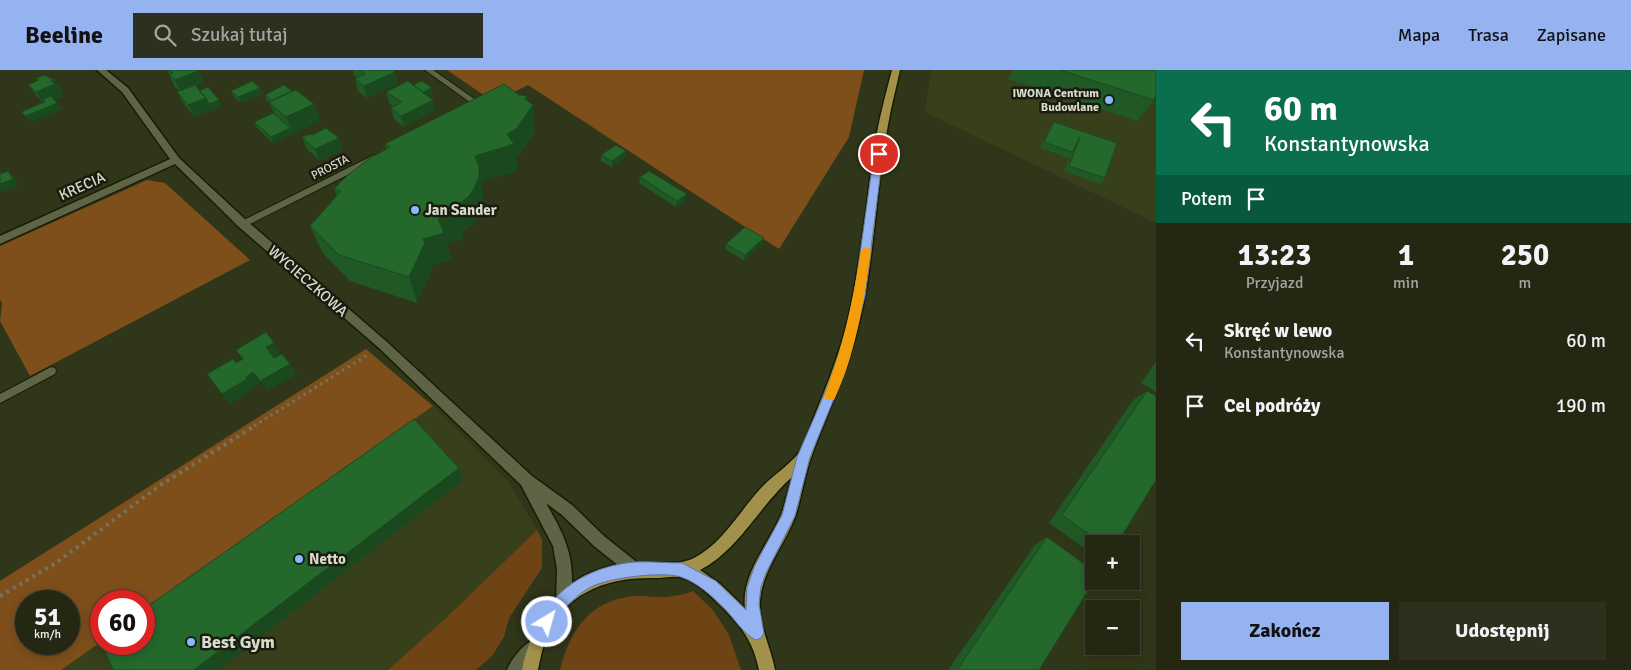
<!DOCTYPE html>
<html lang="pl">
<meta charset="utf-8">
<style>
body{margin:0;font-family:Signika,sans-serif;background:#2c301c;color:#f1f3f6;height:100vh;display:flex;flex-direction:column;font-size:19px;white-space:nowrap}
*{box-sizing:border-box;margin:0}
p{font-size:16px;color:#a3a6a0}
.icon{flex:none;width:28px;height:28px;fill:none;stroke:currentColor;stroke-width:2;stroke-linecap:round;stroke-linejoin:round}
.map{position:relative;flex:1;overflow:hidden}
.sheet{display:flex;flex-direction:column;background:#242813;width:475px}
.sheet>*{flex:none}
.banner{background:#0b6e4f;color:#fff;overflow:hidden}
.fabs{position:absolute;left:1085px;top:465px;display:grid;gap:10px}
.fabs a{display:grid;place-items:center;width:55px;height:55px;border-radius:0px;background:#242813;box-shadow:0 2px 12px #0003,0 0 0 1px #414433;font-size:25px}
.speed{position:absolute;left:15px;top:520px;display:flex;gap:10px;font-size:25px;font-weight:700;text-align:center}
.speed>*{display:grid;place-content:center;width:65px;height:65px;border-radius:50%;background:#242813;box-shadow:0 2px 12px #0003,0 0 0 1px #414433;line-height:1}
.speed small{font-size:12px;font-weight:400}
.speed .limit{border:8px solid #d22;background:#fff;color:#111}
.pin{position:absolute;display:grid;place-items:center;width:42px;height:42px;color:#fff;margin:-21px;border:2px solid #fff;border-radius:50%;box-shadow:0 1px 5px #0007}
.me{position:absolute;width:55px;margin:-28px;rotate:37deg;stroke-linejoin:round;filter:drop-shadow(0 0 4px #0008)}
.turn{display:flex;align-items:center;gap:18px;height:105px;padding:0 25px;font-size:22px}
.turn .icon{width:65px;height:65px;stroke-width:2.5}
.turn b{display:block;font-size:35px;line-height:42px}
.then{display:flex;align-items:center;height:48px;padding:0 25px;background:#0003;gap:10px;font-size:19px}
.eta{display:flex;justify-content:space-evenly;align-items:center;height:85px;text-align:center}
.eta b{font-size:30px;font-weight:800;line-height:35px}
.primary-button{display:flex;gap:10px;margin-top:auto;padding:10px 25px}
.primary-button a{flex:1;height:58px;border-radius:0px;background:#95b2f1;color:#111;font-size:20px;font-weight:800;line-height:58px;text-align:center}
.primary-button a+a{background:#2c301c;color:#f1f3f6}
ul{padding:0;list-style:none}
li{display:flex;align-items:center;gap:15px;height:65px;padding:0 25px}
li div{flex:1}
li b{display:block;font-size:19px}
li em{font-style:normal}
header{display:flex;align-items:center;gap:30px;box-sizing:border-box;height:70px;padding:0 25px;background:#95b2f1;color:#111}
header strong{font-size:24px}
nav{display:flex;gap:28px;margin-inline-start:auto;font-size:18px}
.search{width:350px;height:45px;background:#2c301c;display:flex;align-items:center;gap:12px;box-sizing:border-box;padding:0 18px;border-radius:0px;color:#a3a6a0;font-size:19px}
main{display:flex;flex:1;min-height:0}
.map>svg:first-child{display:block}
.built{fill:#383f1b}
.green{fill:#6f4415}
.forest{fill:#7e4f1b;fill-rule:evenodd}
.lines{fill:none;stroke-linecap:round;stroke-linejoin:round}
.service-casing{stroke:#181d02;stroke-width:2}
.minor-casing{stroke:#181d02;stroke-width:3}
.secondary-casing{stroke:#181d02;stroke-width:3}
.primary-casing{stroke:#181d02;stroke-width:3}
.path-far1{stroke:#71765e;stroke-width:3;stroke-dasharray:2.5 4;stroke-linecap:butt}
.path{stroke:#71765e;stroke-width:4;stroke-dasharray:3 4.5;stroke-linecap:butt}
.service{fill:#5e6547;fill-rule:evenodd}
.minor{fill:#5e6547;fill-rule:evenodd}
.secondary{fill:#5e6547;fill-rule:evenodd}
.primary{fill:#a1914b;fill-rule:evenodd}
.wall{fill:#205926}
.shaded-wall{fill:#1a491f}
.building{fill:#25682c;stroke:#1a491f}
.route{fill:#95b2f1;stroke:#61749d}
.slow{fill:#f59e0b}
.poi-dot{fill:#85bbfb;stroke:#191c0f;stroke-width:2}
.labels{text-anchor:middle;stroke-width:5;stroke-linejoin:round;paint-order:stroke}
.far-poi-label{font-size:12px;font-weight:bold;fill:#d6dbca;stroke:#191c0f;text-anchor:end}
.far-street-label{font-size:12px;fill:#d6dbca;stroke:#191c0f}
.street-label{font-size:15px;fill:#d6dbca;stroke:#191c0f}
.poi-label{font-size:15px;font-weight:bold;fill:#d6dbca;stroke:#191c0f;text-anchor:start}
.near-poi-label{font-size:18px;font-weight:bold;fill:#d6dbca;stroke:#191c0f;text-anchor:start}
</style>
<header>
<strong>Beeline</strong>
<div class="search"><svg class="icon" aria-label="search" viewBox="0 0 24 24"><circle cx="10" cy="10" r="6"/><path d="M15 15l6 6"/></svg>Szukaj tutaj</div>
<nav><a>Mapa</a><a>Trasa</a><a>Zapisane</a></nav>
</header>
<main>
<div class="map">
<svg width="1156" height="600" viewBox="0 0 1156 600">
<rect width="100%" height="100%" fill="#303619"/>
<path class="built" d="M931 0H1156V153L925 42Z
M433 336 509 413 537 460 449 545 388 600H61L101 572V574H144V542Z"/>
<path class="green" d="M537 460 542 469V498L509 548 504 567 492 586 476 600H388L449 545Z
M693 521 713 540 729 565 741 600H560C570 561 588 532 632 526 641 525 650 527 659 527 671 527 682 525 693 521Z"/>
<path class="forest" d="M447 0H864L849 67 779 179 528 15 494 32Z
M147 110 165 113 250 190 30 306 0 251 2 233 0 229V176Z
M366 279 433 336 144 542V531H101V572L61 600H0V511ZM26 531H69V574H26Z"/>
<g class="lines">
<g class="service-casing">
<path id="service" d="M425 0H433L483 35 477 39H471L470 37 474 35Z
M374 85 377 86V90L246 156 243 157 239 154 240 152Z
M51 297 55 298 56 301 55 304 0 333V324Z"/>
</g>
<g class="minor-casing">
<path id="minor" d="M97 0H106L128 18 179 88 247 151 387 272 532 406 572 435 604 466 639 494 642 499 639 504 634 507 629 504 594 476 562 445 546 433C561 460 573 480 572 513 572 521 573 528 569 535L564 538 559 535 556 530 557 499 553 476 521 415 379 278 239 157 175 94 0 174V166L170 89 122 22Z"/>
</g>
<g class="secondary-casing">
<path id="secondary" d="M535 569 541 571 543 577 541 583 526 600H507C511 589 524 573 535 569Z"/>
</g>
<g class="primary-casing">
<path id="primary" d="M892 0H900C896 18 891 37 888 55 875 122 875 191 858 257 847 302 827 342 812 385 804 405 802 427 795 447 784 476 763 499 760 530 758 555 771 577 775 600H759C754 575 744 559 726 541 714 529 700 514 684 508 675 505 663 508 654 508 606 507 564 523 545 570 542 580 540 590 538 600H522C535 540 567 498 632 493 652 491 676 497 694 488 723 473 739 442 761 418 772 406 787 397 798 384 806 374 813 350 818 337 833 301 846 265 853 226 864 170 868 113 878 57 882 38 887 19 892 0ZM792 407C788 419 786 433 781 445 769 474 741 504 745 538L720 514 700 500C739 480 759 436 792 407Z"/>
</g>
<path class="path-far1" d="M254 356 369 284"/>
<path class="path" d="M0 526 56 493 159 416 256 355"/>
<use href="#service" class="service"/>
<use href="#minor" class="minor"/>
<use href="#secondary" class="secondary"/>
<use href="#primary" class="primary"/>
</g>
<path class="wall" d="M167 0H198L204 12 195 16 199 21 222 36 195 47 184 34 177 22 180 21 175 17Z
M353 0H393L398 14 367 28 358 21 355 9 357 8 354 6Z
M1013 0H1156L1154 30 1137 51 1008 9Z
M36 8 54 10 63 22 61 23 63 26 54 30 62 39 31 52 21 42 43 32 37 26 28 15 38 10Z
M413 15 433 24 428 26 433 30 435 41 404 57 394 49 391 38 393 36 389 33 386 22Z
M260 18 263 24 241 33 234 27 231 21Z
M292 21 314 34 320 51 273 73 257 58 254 52 274 43 269 32 267 31 265 25Z
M527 31 535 62 518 86 516 88 517 101 481 112 483 124V134L478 146 474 153 462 162 463 168 447 174 451 189 431 195 432 199 417 233 350 211 322 182 310 156 337 126 334 119 386 80 385 74Z
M1054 52 1117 73 1105 108 1100 114 1064 101 1071 84 1068 88 1040 78 1050 58Z
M312 65 343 80 320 91 307 79 302 67Z
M601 85 626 87 612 97 601 91Z
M640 107 686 130 676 137 639 113Z
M726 174H762L743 190 725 179Z
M1156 292V322L1141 313Z
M1147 321 1117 474H1094V485L1049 453 1133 330Z
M1047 467 1039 600H948L1035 475Z"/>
<path class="shaded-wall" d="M198 1 204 12 181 22 175 10Z
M395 2 398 14 367 28 364 16Z
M54 10 63 22 61 23 63 26 45 34 36 22Z
M260 18 263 24 241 33 238 27Z
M432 18 433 24 424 29 423 23Z
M527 26 528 42 533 35 535 62 518 86 516 88 517 101 481 112 483 124V134L478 146 474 153 462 162 463 168 447 174 451 189 431 195 432 199 417 233 409 207 423 169 438 149 454 138 475 86 507 64 525 29Z
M206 28 219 30 222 36 195 47 188 35Z
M433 30 435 41 404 57 401 46Z
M57 33 62 39 31 52 26 46Z
M314 34 320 51 293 64 286 47Z
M290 58 293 64 273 73 271 67Z
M339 68 343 80 320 91 315 79Z
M626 81V87L612 97V91Z
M8 101 14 106 18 115 2 122 0 120V114Z
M687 124 686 130 676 137 677 131Z
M764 168 762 174 743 190 745 185Z
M274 273 280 283 273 287 266 277Z
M290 294 297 304 268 321 260 311Z
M253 302 261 312 254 316 255 318 230 334 222 324 246 307Z
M459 398 463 410 218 600H194Z"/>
<path class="building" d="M169 0H198V1L175 10 169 5 173 3Z
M359 0H393L395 2 364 16 355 9 365 4Z
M1060 0H1156V24L1154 30Z
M44 5 54 10 51 11 55 14 36 22 28 15 39 10 36 8Z
M252 11 260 18 238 27 231 21Z
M408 11 433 30 401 46 391 38 402 32 386 22Z
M422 11 432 18 423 22 413 15Z
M504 14 519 25 527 26 525 29 533 35 516 59 507 64 514 74 475 86 479 97V107L474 119 469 126 454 138 458 141 438 149 444 163 423 169 425 173 409 207 339 185 310 156 341 121 334 119 348 105 367 90 390 77 385 74Z
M195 15 206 28 188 35 177 22Z
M284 15 292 21 272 30 265 25Z
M208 17 219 30 209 34 206 28 199 21Z
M296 20 314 34 286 47 269 32Z
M51 26 57 33 26 46 21 42 45 32 43 29Z
M273 43 290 58 271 67 254 52Z
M1054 52 1117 73 1105 108 1069 96 1080 67 1072 82 1044 72Z
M326 58 339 68 315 79 302 67 310 64 312 65Z
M616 75 626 81 612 91 601 85Z
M8 101 13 109 0 114V104Z
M649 101 687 124 677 131 640 107Z
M745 157 764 168 745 185 726 174Z
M266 262 274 273 266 277 274 288 282 284 290 294 260 311 253 302 246 307 247 309 222 324 207 304 233 289 236 293 243 289 236 280Z
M1147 321 1156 326V410L1117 474H1103L1062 445Z
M414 349 459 398 194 600H113L102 574H144V539Z
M1047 467 1094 501V511L1039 600H957Z"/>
<path class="route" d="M879 81 883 84 865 226 857 258 845 302 810 387 795 446 766 503 761 517 759 534 764 563 761 568 756 570C744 565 734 548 724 538 712 526 698 513 681 507 662 501 608 508 591 517 581 522 569 533 562 542 557 548 555 555 547 559L542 557 540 552C555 515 597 495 635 492 650 491 666 493 682 493L686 495 716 511 746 540 747 517 755 495 782 445 797 387 834 302 847 258 854 226 874 84Z"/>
<path class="slow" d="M866 177 871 180C864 230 856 284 834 330H826L824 326C843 279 853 230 861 180Z"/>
<g class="poi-dot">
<circle cx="1109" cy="30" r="5"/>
<circle cx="415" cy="140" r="5"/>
<circle cx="299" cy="489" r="5"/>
<circle cx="191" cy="572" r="5"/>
</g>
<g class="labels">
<g class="far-poi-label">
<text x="1099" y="27">IWONA Centrum<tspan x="1099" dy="14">Budowlane</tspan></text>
</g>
<g class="far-street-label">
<text transform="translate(330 97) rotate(-27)" y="4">PROSTA</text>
</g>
<g class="street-label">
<text transform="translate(82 116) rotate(-24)" y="5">KRECIA</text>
<text transform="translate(308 211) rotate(41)" y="5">WYCIECZKOWA</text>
</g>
<g class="poi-label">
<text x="425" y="145">Jan Sander</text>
<text x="309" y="494">Netto</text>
</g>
<g class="near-poi-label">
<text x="201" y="578">Best Gym</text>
</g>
</g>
</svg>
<div class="fabs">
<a>+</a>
<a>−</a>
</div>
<div class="speed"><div>51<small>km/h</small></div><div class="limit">60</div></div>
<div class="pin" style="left:879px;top:84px;background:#d93025"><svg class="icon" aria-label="arrive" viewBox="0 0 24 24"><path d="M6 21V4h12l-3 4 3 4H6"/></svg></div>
<svg class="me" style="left:547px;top:552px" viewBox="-20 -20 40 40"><circle r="17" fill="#95b2f1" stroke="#fff" stroke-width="3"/><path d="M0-11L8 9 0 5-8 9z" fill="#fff"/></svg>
</div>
<section class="sheet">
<div class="banner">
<div class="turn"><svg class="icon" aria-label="left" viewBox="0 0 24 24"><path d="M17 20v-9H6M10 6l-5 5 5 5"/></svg><div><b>60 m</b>Konstantynowska</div></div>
<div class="then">Potem<svg class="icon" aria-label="arrive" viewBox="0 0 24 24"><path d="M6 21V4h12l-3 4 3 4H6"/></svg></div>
</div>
<div class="eta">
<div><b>13:23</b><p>Przyjazd</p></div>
<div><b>1</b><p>min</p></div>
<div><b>250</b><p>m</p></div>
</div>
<ul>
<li><svg class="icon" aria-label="left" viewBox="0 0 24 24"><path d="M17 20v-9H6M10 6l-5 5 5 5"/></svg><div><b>Skręć w lewo</b><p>Konstantynowska</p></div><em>60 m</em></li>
<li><svg class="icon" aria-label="arrive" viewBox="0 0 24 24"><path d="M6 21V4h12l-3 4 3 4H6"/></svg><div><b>Cel podróży</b></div><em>190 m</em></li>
</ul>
<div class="primary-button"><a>Zakończ</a><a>Udostępnij</a></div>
</section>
</main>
